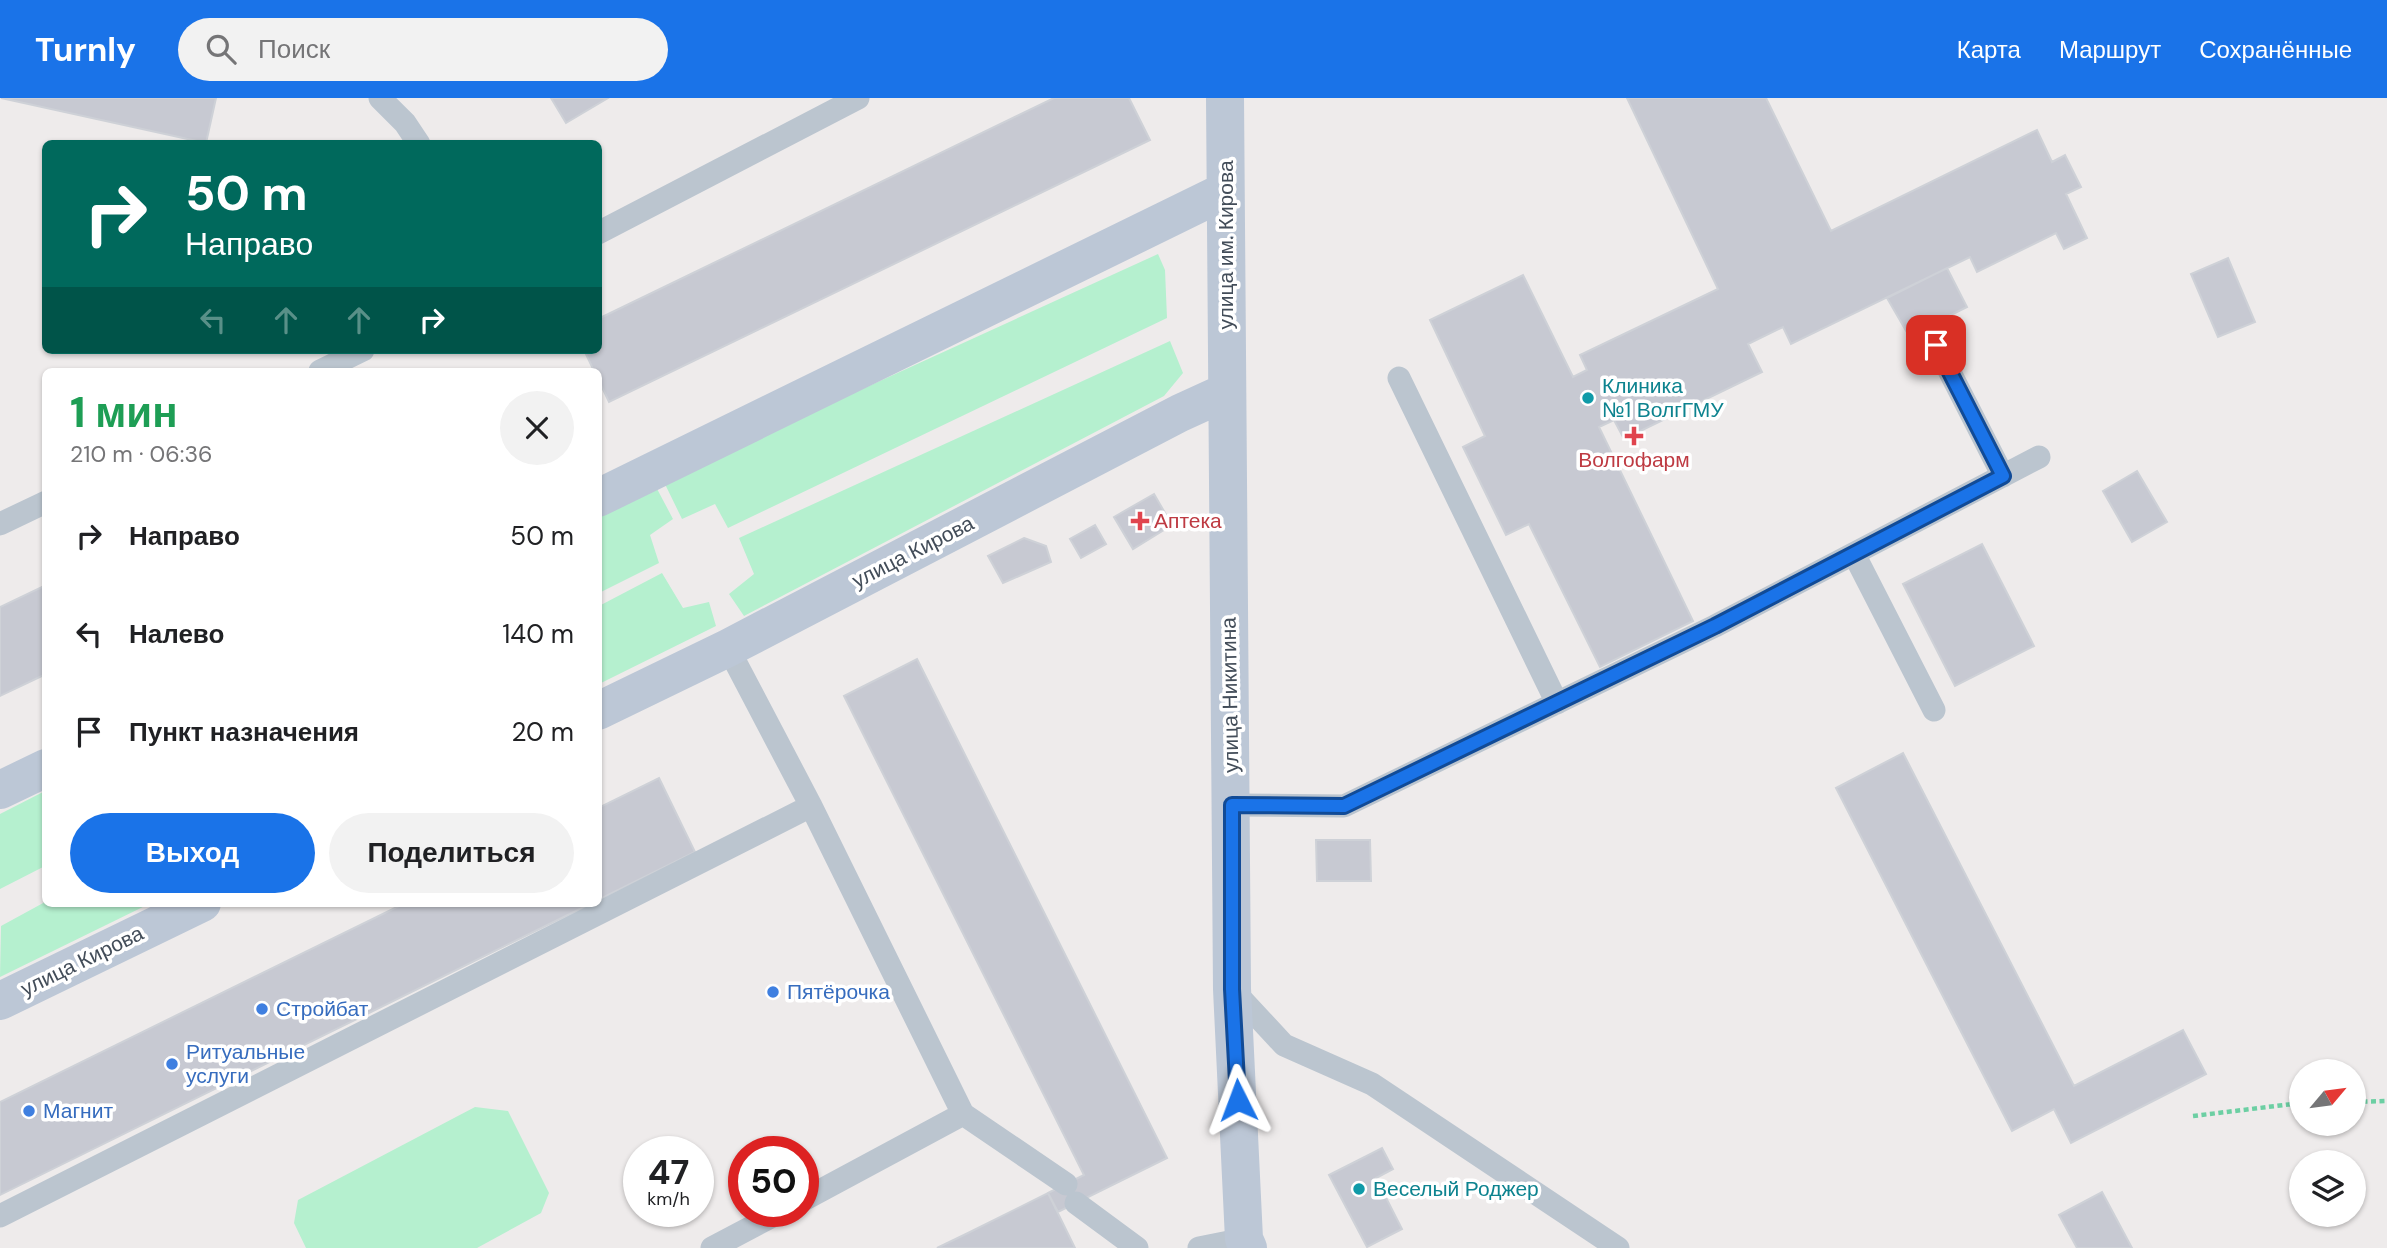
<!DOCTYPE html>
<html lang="ru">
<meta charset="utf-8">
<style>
body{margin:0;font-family:"DM Sans",sans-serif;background:#f2f2f2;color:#202124;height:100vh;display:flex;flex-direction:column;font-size:26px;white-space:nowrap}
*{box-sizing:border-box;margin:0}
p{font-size:23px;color:#757577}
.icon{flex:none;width:38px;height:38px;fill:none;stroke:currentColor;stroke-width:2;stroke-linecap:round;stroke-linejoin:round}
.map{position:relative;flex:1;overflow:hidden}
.panel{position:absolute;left:42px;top:270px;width:560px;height:539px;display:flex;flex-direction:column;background:#fff;border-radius:10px;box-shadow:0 2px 5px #0004}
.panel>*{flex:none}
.top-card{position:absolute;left:42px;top:42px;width:560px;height:214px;border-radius:10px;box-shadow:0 2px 5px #0004;background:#00695c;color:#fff;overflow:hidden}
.needle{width:46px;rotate:61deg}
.controls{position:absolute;left:2289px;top:961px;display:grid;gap:14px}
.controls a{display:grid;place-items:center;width:77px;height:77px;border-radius:50%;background:#fff;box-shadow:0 2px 5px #0004;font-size:35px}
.speed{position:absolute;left:623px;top:1038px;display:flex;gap:14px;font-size:35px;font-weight:700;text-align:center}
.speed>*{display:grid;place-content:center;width:91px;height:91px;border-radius:50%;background:#fff;box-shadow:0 2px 5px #0004;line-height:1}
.speed small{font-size:18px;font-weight:400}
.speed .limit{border:10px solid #d22;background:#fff;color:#111}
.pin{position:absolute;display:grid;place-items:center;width:60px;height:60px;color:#fff;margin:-30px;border-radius:14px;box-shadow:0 4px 10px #0006}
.me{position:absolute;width:77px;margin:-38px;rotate:357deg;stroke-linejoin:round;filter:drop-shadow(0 0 5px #0008)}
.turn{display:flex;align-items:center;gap:24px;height:147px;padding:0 28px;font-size:32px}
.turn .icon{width:91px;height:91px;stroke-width:2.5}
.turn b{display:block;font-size:49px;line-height:60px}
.lanes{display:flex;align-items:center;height:66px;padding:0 28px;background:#0003;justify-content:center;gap:35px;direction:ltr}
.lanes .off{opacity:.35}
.round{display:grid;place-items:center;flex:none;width:74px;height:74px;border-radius:37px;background:#f2f2f2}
.head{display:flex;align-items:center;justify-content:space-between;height:119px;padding:0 28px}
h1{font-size:42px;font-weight:800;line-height:52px;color:#1e9e55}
.button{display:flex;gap:14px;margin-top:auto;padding:14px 28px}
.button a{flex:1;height:80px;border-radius:42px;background:#1a73e8;color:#fff;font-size:28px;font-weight:800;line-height:80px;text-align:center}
.button a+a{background:#f2f2f2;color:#202124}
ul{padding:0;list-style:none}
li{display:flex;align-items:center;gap:21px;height:98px;padding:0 28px}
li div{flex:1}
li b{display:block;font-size:26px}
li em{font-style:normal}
header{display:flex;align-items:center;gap:42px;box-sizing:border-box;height:98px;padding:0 35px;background:#1a73e8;color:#fff}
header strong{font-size:33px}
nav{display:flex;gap:38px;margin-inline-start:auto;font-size:24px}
.search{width:490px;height:63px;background:#f2f2f2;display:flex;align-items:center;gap:18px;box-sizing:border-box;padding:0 24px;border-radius:38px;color:#757577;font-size:26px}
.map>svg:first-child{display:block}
.green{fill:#b5f0cf}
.building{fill:#c7c9d2;stroke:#ced1d7;stroke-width:2}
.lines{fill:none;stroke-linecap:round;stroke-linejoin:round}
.path{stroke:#6ccfa3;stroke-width:4.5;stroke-dasharray:5 3.5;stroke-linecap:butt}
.service{stroke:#bbc5cf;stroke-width:23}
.secondary{stroke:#bcc7d6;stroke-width:38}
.route-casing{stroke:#114b97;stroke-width:18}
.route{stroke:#1a73e8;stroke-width:12}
.culture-dot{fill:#0f9aa8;stroke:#fff;stroke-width:2.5}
.health-dot{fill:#e0444e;stroke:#fff;stroke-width:2.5}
.shop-dot{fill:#3f7fe0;stroke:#fff;stroke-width:2.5}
.labels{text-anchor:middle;stroke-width:7;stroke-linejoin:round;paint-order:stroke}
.street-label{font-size:21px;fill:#434d59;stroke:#fff}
.culture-label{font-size:21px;fill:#0d838f;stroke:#fff;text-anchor:start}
.health-label{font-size:21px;fill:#be3a42;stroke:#fff}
.shop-label{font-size:21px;fill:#366cbe;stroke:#fff;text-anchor:start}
</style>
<header>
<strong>Turnly</strong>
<div class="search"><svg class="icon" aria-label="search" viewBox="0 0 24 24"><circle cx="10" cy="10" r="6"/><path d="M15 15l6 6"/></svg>Поиск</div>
<nav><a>Карта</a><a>Маршрут</a><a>Сохранённые</a></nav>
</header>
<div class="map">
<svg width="2387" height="1150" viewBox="0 0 2387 1150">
<rect width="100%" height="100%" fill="#eeebeb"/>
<path class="green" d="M1158 156 1165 172 1167 220 728 430 715 406 682 421 663 382Z
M1170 243 1183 275 1164 298 744 518 729 496 754 476 739 440Z
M655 387 673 421 650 437 659 465 599 495V415Z
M662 475 683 510 709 504 716 528 599 586V508Z
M45 693V768L0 791V716Z
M45 804 46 805H151L0 879 1 828Z
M475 1009 508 1013 549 1095 541 1115 477 1150H306L294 1125 298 1102Z"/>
<path class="building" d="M1 0H216L206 45Z
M551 0H608L566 25Z
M1054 0H1129L1150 42 609 304 598 281V273H594L584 252H598V221Z
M1627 0H1766L1831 133 2037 32 2052 64 2065 57 2081 89 2066 96 2087 140 2064 151 2056 135 1977 174 1970 159 1791 246 1783 229 1748 246 1762 274 1624 341 1614 322 1599 329 1693 523 1600 569 1529 426 1506 437 1463 349 1485 338 1430 222 1523 177 1573 279 1587 272 1580 257 1718 191Z
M2228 160 2255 224 2218 239 2191 176Z
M1947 170 1967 209 1909 238 1887 200Z
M2137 373 2167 424 2132 444 2103 393Z
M1154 396 1172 427 1133 451 1114 419Z
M1095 427 1106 446 1081 460 1070 441Z
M1024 440 1046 448 1051 464 1003 485 988 458Z
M1982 446 2034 548 1955 588 1903 486Z
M46 487V576L0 598V509Z
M917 561 1167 1060 1058 1114 1048 1095 1084 1077 844 598Z
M1903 655 2074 988 2183 932 2206 976 2071 1045 2054 1011 2012 1033 1836 690Z
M659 680 695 754 598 802V710Z
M1316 742H1370L1371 783H1317Z
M405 805H592L0 1097V1004Z
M1382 1050 1393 1071 1376 1080 1402 1131 1367 1149 1329 1077Z
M2102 1094 2132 1150H2077L2059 1117Z
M1048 1095 1075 1150H937L968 1135Z"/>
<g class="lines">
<path class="path" d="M2354 1004 2387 1003
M2193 1018 2301 1005"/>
<path class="service" d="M380 0 405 25 419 46
M598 135 858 0
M1936 247 2003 378
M320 273 363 252
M1399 280 1557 605
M0 426 46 404
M1854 456 1934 612
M728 550 811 708 963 1016 803 1102
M1232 707 1344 708 1715 528 2039 359
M1232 891 1284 947 1372 986 1618 1150
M963 1016 1066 1086
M1076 1105 1137 1150
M0 1118 811 708
M712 1150 782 1113
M1199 1150 1244 1141"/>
<path class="secondary" d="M1225 0 1232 891 1244 1141 1248 1150
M598 400 1225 93
M598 613 728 550 1180 315 1226 294
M0 692 46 670
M0 903 202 805"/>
</g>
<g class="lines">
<g class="route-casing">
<path id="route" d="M1238 1002 1232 891V707L1344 708 1715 528 2003 378 1936 247"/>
</g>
<use href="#route" class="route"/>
</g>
<g class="culture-dot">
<circle cx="1588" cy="300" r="7"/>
<circle cx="1359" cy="1091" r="7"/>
</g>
<g class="health-dot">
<path d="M1630.5 327.5h7v7h7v7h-7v7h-7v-7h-7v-7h7z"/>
<path d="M1136.5 412.5h7v7h7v7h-7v7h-7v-7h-7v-7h7z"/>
</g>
<g class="shop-dot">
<circle cx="773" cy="894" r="7"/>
<circle cx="262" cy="911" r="7"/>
<circle cx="172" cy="966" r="7"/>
<circle cx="29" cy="1013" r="7"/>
</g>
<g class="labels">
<g class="street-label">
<text transform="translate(1226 147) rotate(-90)" y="7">улица им. Кирова</text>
<text transform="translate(913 454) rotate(-27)" y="7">улица Кирова</text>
<text transform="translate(1230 597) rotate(-91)" y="7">улица Никитина</text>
<text transform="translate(82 863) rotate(-26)" y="7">улица Кирова</text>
</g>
<g class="culture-label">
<text x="1602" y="295">Клиника<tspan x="1602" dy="24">№1 ВолгГМУ</tspan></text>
<text x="1373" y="1098">Веселый Роджер</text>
</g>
<g class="health-label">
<text x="1634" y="369">Волгофарм</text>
<text x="1154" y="430" text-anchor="start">Аптека</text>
</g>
<g class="shop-label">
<text x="787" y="901">Пятёрочка</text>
<text x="276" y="918">Стройбат</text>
<text x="186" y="961">Ритуальные<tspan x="186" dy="24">услуги</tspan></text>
<text x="43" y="1020">Магнит</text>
</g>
</g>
</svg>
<div class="controls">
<a><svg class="needle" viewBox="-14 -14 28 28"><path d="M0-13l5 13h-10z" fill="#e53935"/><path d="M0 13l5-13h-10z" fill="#757577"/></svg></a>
<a><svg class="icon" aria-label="layers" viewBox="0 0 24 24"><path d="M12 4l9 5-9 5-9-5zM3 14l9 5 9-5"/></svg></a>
</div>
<div class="speed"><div>47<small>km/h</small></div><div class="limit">50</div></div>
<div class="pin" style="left:1936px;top:247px;background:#d93025"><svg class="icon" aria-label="arrive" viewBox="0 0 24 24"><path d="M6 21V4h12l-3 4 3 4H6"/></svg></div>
<svg class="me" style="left:1238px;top:1002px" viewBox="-20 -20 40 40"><path d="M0-17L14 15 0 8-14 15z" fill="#1a73e8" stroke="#fff" stroke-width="4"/></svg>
<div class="top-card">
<div class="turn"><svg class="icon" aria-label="right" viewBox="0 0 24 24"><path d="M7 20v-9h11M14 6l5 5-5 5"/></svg><div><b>50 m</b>Направо</div></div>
<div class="lanes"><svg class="icon off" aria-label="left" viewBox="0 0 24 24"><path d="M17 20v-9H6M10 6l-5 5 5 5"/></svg><svg class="icon off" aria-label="ahead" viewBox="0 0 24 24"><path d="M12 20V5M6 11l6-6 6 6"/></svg><svg class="icon off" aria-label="ahead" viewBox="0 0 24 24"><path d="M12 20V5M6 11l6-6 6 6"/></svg><svg class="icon" aria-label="right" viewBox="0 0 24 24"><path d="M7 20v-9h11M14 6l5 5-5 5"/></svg></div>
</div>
<section class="panel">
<div class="head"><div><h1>1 мин</h1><p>210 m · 06:36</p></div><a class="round"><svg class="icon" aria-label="close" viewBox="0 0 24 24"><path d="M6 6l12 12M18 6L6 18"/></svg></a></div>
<ul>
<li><svg class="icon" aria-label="right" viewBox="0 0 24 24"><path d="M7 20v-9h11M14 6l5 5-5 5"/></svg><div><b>Направо</b></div><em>50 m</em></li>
<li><svg class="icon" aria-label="left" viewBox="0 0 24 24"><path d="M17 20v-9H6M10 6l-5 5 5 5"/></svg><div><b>Налево</b></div><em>140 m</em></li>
<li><svg class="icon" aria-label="arrive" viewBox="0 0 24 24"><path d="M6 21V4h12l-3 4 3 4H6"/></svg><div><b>Пункт назначения</b></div><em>20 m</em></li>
</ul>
<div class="button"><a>Выход</a><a>Поделиться</a></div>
</section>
</div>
